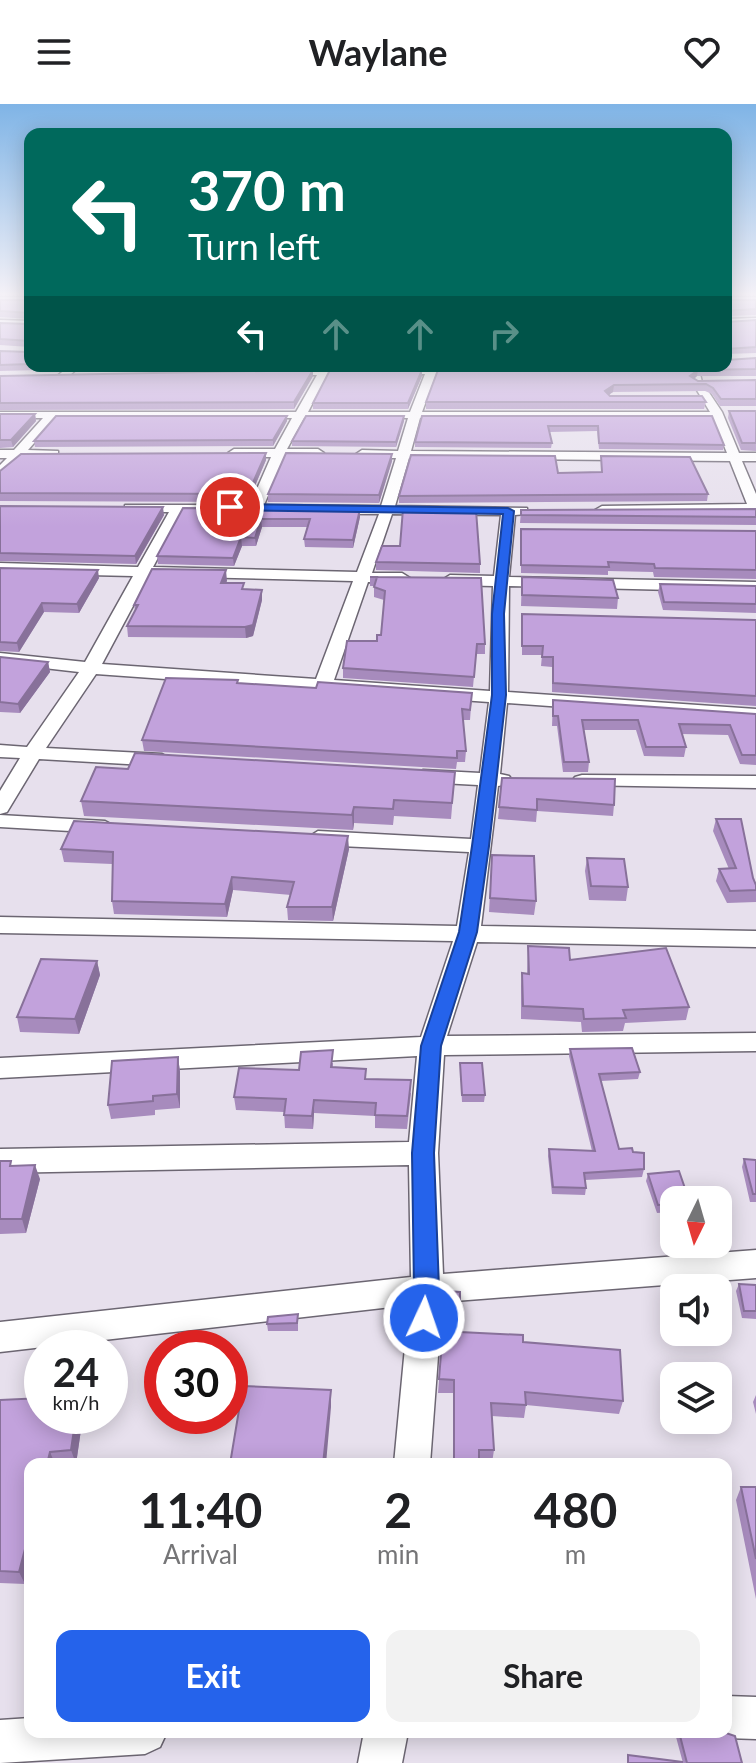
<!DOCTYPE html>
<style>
body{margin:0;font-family:Lato,sans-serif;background:#f2f2f2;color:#202124;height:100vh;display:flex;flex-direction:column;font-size:30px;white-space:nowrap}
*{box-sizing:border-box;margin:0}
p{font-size:26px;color:#757577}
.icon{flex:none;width:44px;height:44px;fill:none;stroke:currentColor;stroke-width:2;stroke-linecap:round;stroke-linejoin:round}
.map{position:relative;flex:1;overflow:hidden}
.panel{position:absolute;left:24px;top:1354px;width:708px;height:280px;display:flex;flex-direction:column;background:#fff;border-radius:16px;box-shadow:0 4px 20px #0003}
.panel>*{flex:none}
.hud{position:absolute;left:24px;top:24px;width:708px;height:244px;border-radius:16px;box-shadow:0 4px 20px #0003;background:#00695c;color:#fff;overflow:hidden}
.needle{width:52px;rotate:185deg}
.tools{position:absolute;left:660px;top:1082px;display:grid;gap:16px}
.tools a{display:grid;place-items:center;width:72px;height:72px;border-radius:16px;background:#fff;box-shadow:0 4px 20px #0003;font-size:40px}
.speed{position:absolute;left:24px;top:1226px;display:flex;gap:16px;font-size:40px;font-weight:700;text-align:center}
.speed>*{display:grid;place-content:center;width:104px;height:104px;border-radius:50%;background:#fff;box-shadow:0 4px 20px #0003;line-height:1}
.speed small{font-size:20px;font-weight:400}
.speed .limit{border:12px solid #d22;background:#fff;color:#111}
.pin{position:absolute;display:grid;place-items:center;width:68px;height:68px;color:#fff;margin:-34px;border:4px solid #fff;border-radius:50%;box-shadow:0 2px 8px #0007}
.me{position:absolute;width:88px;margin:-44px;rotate:3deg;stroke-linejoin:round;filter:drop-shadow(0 0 6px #0008)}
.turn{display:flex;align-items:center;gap:28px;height:168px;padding:0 32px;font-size:36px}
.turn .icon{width:104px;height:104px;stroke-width:2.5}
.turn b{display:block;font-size:56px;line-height:68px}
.lanes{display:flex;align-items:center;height:76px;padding:0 32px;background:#0003;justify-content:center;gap:40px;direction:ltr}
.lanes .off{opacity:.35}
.eta{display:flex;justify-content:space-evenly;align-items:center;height:136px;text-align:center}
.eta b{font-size:48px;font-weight:700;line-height:56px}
.action{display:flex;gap:16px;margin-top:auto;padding:16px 32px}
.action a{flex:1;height:92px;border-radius:16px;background:#2563eb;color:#fff;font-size:32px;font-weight:700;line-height:92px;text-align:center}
.action a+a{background:#f2f2f2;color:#202124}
header{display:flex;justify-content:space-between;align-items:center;height:104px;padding:0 32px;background:#fff;font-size:36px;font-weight:700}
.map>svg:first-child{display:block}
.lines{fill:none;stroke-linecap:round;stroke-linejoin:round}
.minor-casing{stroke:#6c6672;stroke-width:3}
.minor{fill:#fff;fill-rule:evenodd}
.wall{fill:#a78bbd}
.shaded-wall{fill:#88719a}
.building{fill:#c2a2dc;stroke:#88719a;stroke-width:2}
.route{fill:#2563eb;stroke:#184099;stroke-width:2}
</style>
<header><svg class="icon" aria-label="menu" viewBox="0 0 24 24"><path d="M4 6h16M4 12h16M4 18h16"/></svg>Waylane<svg class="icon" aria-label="heart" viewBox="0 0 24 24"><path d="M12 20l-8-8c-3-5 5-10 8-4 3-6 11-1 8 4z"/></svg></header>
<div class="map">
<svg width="756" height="1659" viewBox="0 0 756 1659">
<rect width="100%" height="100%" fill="#e7e0ed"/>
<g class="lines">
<g class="minor-casing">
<path id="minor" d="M0 193H30V199H0Z
M726 193H756V199H726Z
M756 214V220L726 221V215Z
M0 216 30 217V223L0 222Z
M69 262H80L46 293H38V289Z
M322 262H332L331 264 632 262 637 265 636 267 436 270 422 308H710L692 278 688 262H698L702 278 722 308 739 349H756V357H742L756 390V410H602L595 406 602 402 747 400 730 357 409 354 395 402 527 404V410L515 411 509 473 756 478V488L509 482 508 588 756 605V617L507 599 500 670 509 672 512 676 509 680 498 682 481 822 756 827V843L477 838 447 932 756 929V947L444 951 438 1049 443 1170 756 1146V1174L442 1198 430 1360H394L409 1201 0 1248V1218L411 1173 409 1061 0 1069V1045L409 1038 417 952 0 974V954L421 933 453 837 0 829V813L457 822 469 748 318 741 307 734 318 727 471 735 478 681 423 678 413 672 423 666 480 669 489 598 96 570 46 644 162 650 172 656 162 662 39 655 7 708 0 710V687L20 654 0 653V641L27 643 79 568 0 559V549L85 558 133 472 0 469V459L138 463 169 408H130L125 407V401H250L271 353H234L228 349 234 345H275L292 314H56L28 346 58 347V353L21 354 0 373V361L7 354H0V346H14L43 314H0V308H296L317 271H281L276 268 281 265H320ZM425 270 410 308H308L327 271ZM304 314H408L398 347 362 346 356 350 362 354H396L381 402 264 401 284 353H318L324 349 318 345H287ZM420 314H713L727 349 411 347ZM182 409 379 410 357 468 153 463ZM392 410 501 411 494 472 450 471 442 476 450 481 493 482 490 587 334 576 368 478 402 479 410 474 402 469H372ZM149 472 353 477 316 575 102 560Z
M582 671 756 672V684L575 681 572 677 575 673Z
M0 711 105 717 116 723 105 729 0 723Z
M726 1592 756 1593V1635L726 1634 711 1628H726Z
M30 1614V1628H167L160 1643 145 1650 0 1659V1616Z
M364 1628H408L402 1659H358Z"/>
</g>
<use href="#minor" class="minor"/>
</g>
<path class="wall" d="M30 194V215L0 213V196H29Z
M726 196H756V211L726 212Z
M726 215 727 218 756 216V249L726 250Z
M0 219 29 220 30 219V243L0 241Z
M0 247 29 248 30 247V262H201L0 267Z
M756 254V272H697L694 275 698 277 756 276V302H720L712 290 705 287 613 288 608 291 610 292 706 298 704 305H426V298L695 265 727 256Z
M313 266V272L294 305 0 306V272Z
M422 272 408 305H313V299Z
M729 307H756V347L741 346 728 314Z
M0 310H35L36 317 13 343 0 344Z
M287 312V317L273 342 35 343 34 337Z
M422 312H712L724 341 723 346 599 345 597 327 549 328 552 339 551 344 415 343V338Z
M404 317 396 343 292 342V337Z
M266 349V356L248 398 0 397V367Z
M601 352 708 390 707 397 399 399V392L558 369 601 368Z
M392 357 379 399 268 398V390Z
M0 402 164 411 136 460 0 457Z
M183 404 360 405V413L353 444 305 443 304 435 307 423H262L256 442H242L234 462 158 460 157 452Z
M756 405V421L520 419 521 406Z
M521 425 756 427V475L654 473 653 468 608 467V471L521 469Z
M376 458 480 460V469L376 466Z
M0 464 99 474 79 509 44 508 19 548 0 547Z
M226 466V479L245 485 262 486V496L253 532 246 534 128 533 127 522 135 506 134 501Z
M370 473 481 474 485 540V550H476L473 583 343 574V564L377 537 381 531 384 496 374 493V482H370Z
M522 473 618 494 617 505 521 502Z
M660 480 756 482V509L663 506 658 488Z
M522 510 756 516V602L552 588V563L541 562 542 551H522Z
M0 553 48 558 50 568 20 609 0 608Z
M238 576V579L316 584 472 589 470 616H463L466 647 465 658H457L456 665 144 647 142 636Z
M553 596 756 610V661L740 660 728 631 682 630 686 643 684 653 644 652 636 626H584L589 658 588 668H563L557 622H552Z
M128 665 455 668 451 715 394 712 393 721 354 719 353 726 84 712 81 697Z
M502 674 614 701 613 712 537 707 536 718 498 715Z
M716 715 756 781V798L727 799 716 777 719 765H729L713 727Z
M61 745H349L333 817 288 816 287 803 291 791 233 786 227 813 114 810 112 797V760L64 758Z
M492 751 536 797 534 811 489 808Z
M587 754 628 783 626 797 589 796 585 767Z
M528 842 570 856 689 903 686 916 625 919 623 927 582 928 581 918 521 915V882L522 869 527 870Z
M97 857 100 871 79 930 20 928 17 913Z
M570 945 640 968 638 975 601 977 619 1045 633 1048 644 1065 642 1073 585 1076 586 1084 585 1091 552 1090 548 1052 549 1045 592 1047 569 952Z
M178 953 180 968V1004L155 1006V1011L111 1015 108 1001Z
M333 959V963L366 965V975L411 989 407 1025 375 1024V1012L314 1009 313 1025 285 1024 284 1008 236 1006 234 993 299 966Z
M460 959 485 991 484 998H462Z
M744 1055 756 1056V1098H750L742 1063Z
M0 1057 12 1062 40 1075 26 1129 0 1130Z
M648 1070 674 1096V1108L657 1109 646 1077Z
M739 1180 756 1181V1215L742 1214 736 1187Z
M446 1187 460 1228 523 1238 623 1297 619 1310 526 1301 524 1314 492 1312 494 1346 492 1359 453 1360V1289H438Z
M298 1217V1227H268L267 1220Z
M756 1291V1310L753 1298Z
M0 1296 42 1312H83L76 1360H30L25 1480 0 1479Z
M741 1383H756V1495L736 1396Z
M679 1628H723L742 1659H683L676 1633Z"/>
<path class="shaded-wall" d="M313 266V272L294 305V298Z
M422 266V272L408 305V299Z
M698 266 697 272 689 279 690 272Z
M614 281 613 288 604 294 605 287Z
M35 310 36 317 13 343 11 336Z
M287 312V317L273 342V336Z
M404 312V317L396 343V338Z
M266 349V356L248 398V390Z
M392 350V357L379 399V391Z
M163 403 164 411 136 460 135 452Z
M360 405V413L353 444V436Z
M261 415 262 423 256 442 255 434Z
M241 433 242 442 234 462 233 454Z
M98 466 99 474 79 509 77 500Z
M226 466 227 477 222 489 221 479Z
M262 486V496L253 532 246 534 245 523Z
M42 499 44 508 19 548 17 539Z
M48 558 50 568 20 609 18 600Z
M354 703V719L353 726 352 711Z
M348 732 349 745 333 817 332 803Z
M232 773 233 786 227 813 225 800Z
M97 857 100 871 79 930 75 915Z
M178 953 180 968V1004L177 990Z
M314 996V1009L313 1025 312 1012Z
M35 1061 40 1075 26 1129 22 1115Z
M331 1286V1303L326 1360H323Z
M76 1312H83L76 1360 71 1346Z
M50 1348 55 1360H47Z
M30 1426V1461L25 1480 19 1468Z"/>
<path class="building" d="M30 194V209L0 207V196H29Z
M726 196H756V205L726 207Z
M726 215 727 218 756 216V243L726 245Z
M0 219 29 220 30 219V237L0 235Z
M0 247 29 248 30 247V260L0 261Z
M726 252 727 256 756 254V265L698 266 690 272 698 277 756 276V295H721L713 284 706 280 614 281 605 287 610 292H702L706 298H426L438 266 695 265 699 262H726Z
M313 266 294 298 0 299V272Z
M330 266H422L408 299H313Z
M729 307H756V339H742Z
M0 310H35L11 336H0Z
M56 312H287L273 336 34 337Z
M306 312H404L396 338 292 337Z
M422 312H712L724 341 599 339 598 322H548L552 339 415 338Z
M266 349 248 390 0 389V367L21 350Z
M286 349 392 350 379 391 268 390Z
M411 351 555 352 558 369 602 368 601 352 690 353 708 390 399 392Z
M0 402 163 403 135 452 0 449Z
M183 404 360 405 353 436 304 435 310 415H261L255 434 241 433 233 454 157 452Z
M403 405 476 406 480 460 376 458 382 442H400Z
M756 405V413L521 411V406Z
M521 425 756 427V466L655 464 654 460 608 458 609 463 521 461Z
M0 464 98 466 77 500 42 499 17 539 0 538Z
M152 465 226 466 221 479H244L242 485 262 486 253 521 245 523 127 522 138 501H134Z
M370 473 481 474 485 540H477L474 573 343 564 347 537H377V531H381L385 487 374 483 377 473Z
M522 473 613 476 618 494 522 491Z
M660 480 756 482V500L664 498Z
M522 510 756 516V592L553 579V553H542L543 542H522Z
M0 553 48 558 18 600 0 598Z
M166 574 238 576 237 579 316 584 318 578 472 589 470 606 462 605 466 647H457V654L142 636Z
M553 596 756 610V651H742L730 621 679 620 686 643H646L638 616H582L589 658H564L558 612H553Z
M135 649 455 668 452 699 394 696 393 705 354 703 352 711 81 697 96 663 128 665Z
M502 674 615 675 614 701 537 695V706L499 703Z
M716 715H741L753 774 756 781V786L730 787 719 765 736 764Z
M74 717 348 732 332 803H287L294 778 232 773 225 800 112 797 113 748 61 745Z
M492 751 534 752 536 797 490 794Z
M587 754 624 755 628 783 591 782Z
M528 842 569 844 570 856 666 844 689 903 623 906 626 914 584 915 583 905 523 902 522 869 529 870Z
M41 855 97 857 75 915 17 913Z
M632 944 640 968 599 970 619 1045 632 1044 633 1048 644 1049V1065L584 1069 586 1084 553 1083 549 1045 595 1047 570 945Z
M333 946 331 963 366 965 365 975 411 976 407 1012 375 1011 376 999 314 996 312 1012 284 1011 286 995 234 993 239 964 299 966 301 948Z
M178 953 177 990 153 992V997L108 1001 112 957Z
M460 959H482L485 991H462Z
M744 1055 756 1056V1090H753Z
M0 1057H11L10 1062 35 1061 22 1115H0Z
M679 1067 689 1096H674V1100L658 1101 648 1070Z
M739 1180 756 1181V1207H744Z
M446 1187 460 1188V1228L523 1231V1238L620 1246 623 1297 525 1288 526 1301 491 1299 494 1346H479V1360H454V1276L439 1275Z
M298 1210 297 1219 267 1220 268 1213Z
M243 1282 331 1286 323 1360H230Z
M42 1294V1312H76L71 1346 50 1348 47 1360H30V1426L19 1468 0 1467V1296Z
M741 1383H756V1455Z
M679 1628H723L735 1632 742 1659H687Z
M628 1651 682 1658V1659H628Z"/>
<linearGradient id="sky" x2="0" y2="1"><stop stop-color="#7fb4e6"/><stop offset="0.45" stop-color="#f4f1f7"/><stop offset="1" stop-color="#f4f1f7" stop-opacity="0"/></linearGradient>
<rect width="756" height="423" fill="url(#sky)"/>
<path class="route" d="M230 400 508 404 514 407 504 510 506 591 489 742 477 828 441 942 434 1049 439 1185 433 1222 424 1226 415 1222 411 1214 414 1185 412 1049 421 942 459 828 472 742 492 591V510L503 410 226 406V401Z"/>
</svg>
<div class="tools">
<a><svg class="needle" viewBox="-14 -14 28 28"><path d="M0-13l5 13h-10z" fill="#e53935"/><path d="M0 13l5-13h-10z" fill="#757577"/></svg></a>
<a><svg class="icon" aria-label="sound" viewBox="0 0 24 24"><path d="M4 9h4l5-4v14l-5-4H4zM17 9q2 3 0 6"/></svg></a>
<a><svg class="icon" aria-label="layers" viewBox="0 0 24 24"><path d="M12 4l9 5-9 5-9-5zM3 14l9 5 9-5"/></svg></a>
</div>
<div class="speed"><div>24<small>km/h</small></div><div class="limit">30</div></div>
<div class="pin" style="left:230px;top:403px;background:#d93025"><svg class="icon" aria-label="arrive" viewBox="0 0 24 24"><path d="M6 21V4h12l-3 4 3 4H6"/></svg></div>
<svg class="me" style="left:424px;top:1214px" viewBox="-20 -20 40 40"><circle r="17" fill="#2563eb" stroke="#fff" stroke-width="3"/><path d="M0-11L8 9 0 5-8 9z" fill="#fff"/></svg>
<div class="hud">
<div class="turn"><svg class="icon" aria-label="left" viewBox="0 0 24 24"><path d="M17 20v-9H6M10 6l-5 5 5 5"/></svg><div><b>370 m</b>Turn left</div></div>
<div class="lanes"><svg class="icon" aria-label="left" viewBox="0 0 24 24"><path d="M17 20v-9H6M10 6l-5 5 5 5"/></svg><svg class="icon off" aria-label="ahead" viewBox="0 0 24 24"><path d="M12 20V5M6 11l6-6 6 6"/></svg><svg class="icon off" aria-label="ahead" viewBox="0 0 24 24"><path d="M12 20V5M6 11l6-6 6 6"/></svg><svg class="icon off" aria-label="right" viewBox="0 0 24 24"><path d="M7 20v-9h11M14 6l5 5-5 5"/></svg></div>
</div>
<section class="panel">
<div class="eta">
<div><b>11:40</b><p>Arrival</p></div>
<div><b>2</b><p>min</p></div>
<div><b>480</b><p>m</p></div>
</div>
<div class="action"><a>Exit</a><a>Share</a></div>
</section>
</div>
